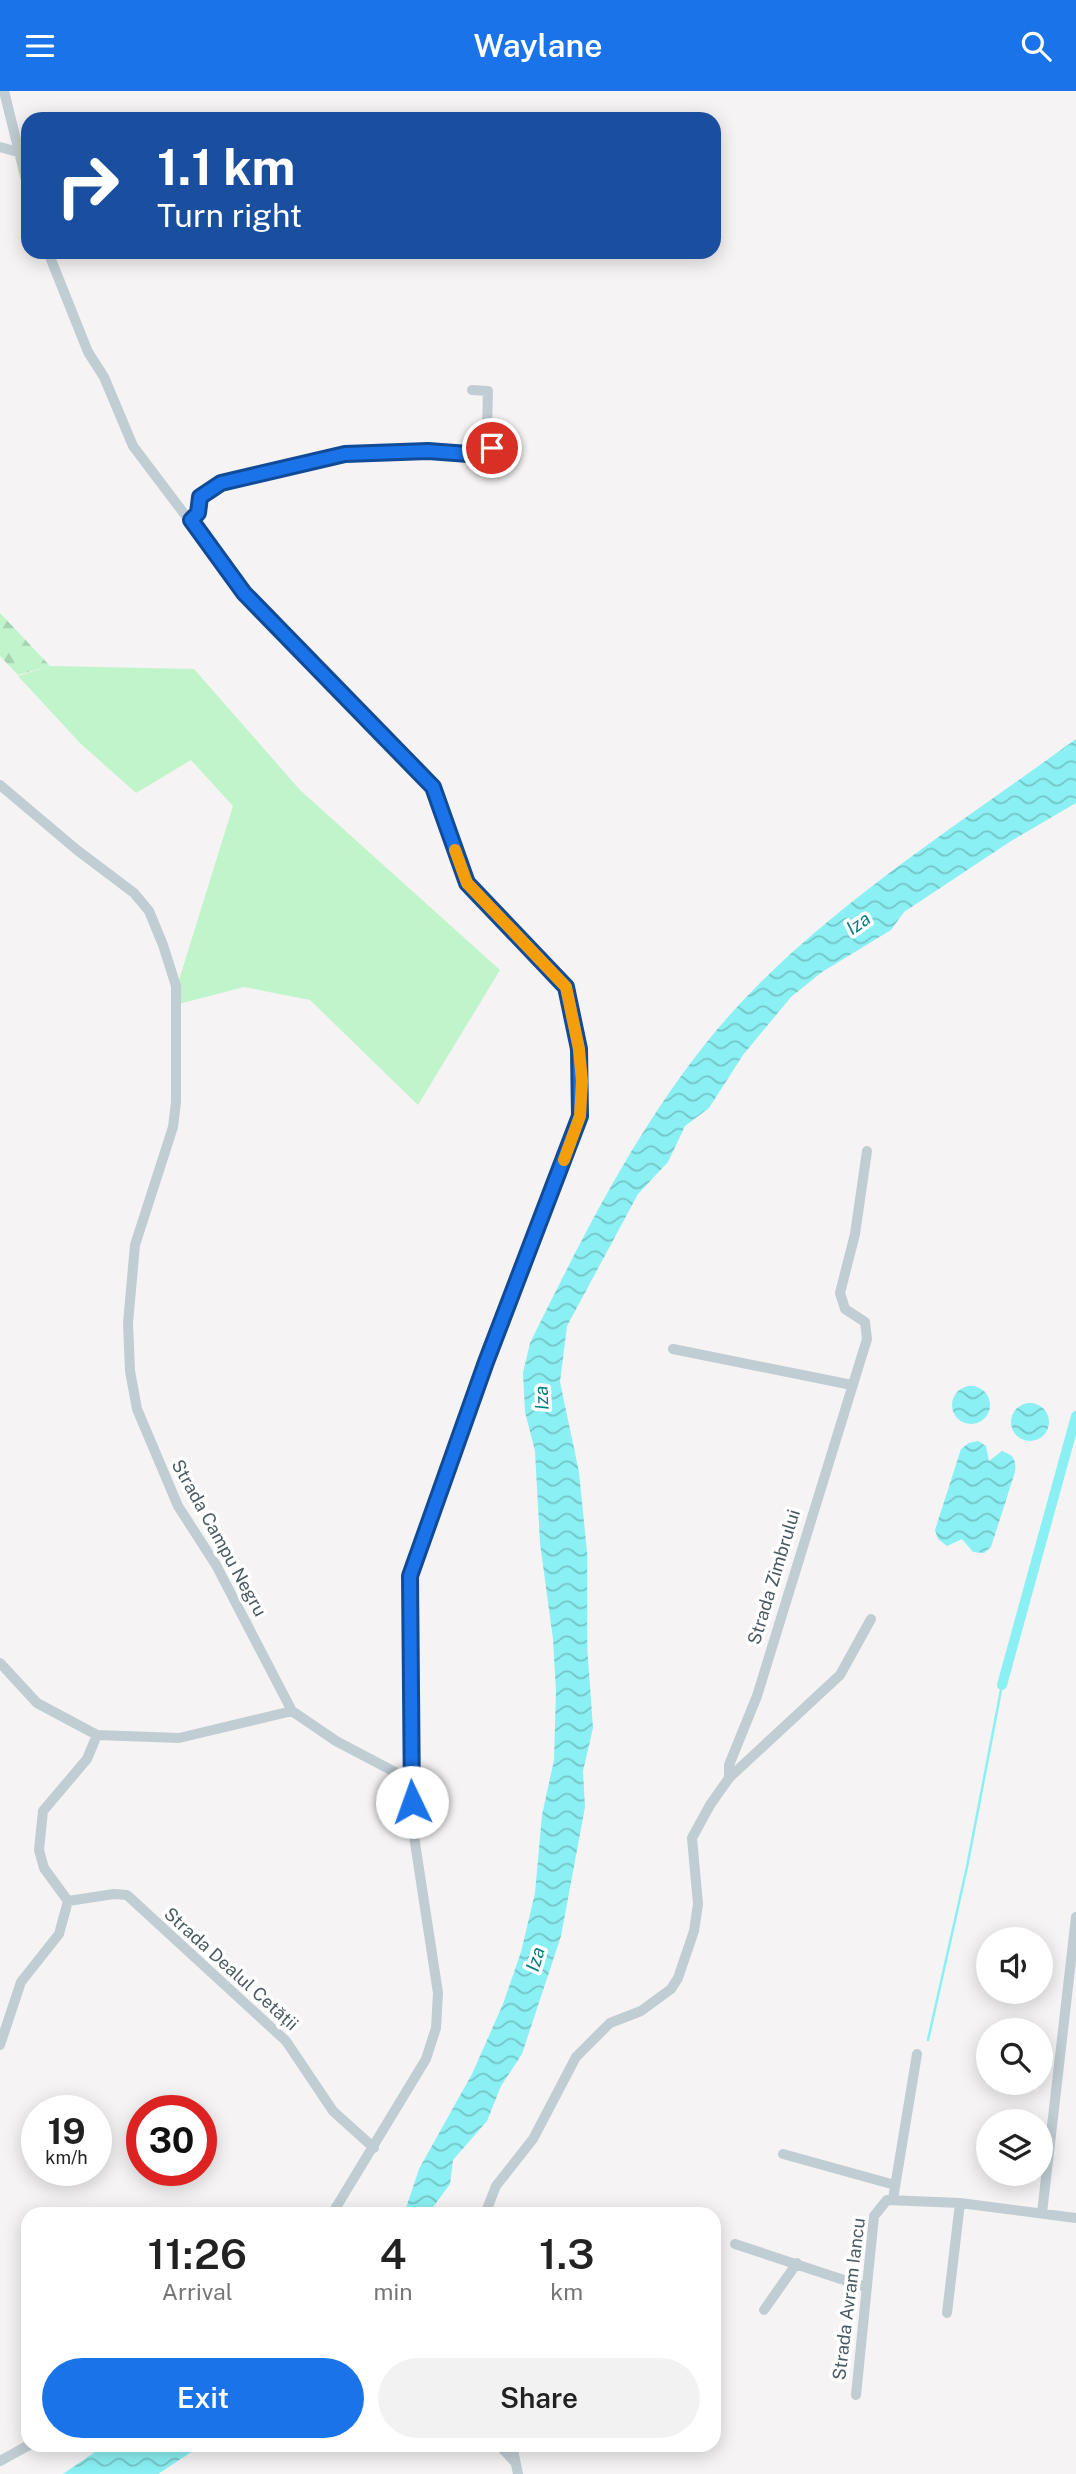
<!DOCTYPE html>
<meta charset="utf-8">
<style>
body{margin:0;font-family:"Public Sans",sans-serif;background:#f2f2f2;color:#222;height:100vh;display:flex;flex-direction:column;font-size:26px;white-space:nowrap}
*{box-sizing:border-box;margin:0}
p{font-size:23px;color:#767676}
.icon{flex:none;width:38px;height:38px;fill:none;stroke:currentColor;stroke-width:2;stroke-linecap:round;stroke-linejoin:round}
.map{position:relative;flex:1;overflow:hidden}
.drawer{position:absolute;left:21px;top:2116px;width:700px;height:245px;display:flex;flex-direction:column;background:#fff;border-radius:21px;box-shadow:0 4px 18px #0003}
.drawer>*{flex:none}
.top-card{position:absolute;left:21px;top:21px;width:700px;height:147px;border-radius:21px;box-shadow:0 4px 18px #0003;background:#1a4fa0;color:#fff;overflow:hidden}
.buttons{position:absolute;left:976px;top:1836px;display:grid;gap:14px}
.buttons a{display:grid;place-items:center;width:77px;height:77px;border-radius:50%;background:#fff;box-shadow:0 4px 18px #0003;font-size:35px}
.speed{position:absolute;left:21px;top:2004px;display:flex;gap:14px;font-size:35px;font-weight:700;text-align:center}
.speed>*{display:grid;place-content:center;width:91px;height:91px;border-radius:50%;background:#fff;box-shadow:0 4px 18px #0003;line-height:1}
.speed small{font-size:18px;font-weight:400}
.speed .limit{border:10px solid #d22;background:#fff;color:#111}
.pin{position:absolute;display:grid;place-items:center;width:60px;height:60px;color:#fff;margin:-30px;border:4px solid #fff;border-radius:50%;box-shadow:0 2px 7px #0007}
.me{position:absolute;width:77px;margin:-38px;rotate:357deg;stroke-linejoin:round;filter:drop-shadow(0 0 5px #0008)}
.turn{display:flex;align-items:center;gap:24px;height:147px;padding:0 21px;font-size:32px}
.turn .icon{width:91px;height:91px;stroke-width:2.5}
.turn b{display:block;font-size:49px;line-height:60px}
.eta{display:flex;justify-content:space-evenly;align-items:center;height:119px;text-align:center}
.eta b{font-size:42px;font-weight:600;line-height:49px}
.action{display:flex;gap:14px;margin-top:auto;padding:14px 21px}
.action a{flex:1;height:80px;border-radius:42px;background:#1a73e8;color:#fff;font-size:28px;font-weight:600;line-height:80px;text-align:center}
.action a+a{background:#f2f2f2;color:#222}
header{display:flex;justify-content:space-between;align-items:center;height:91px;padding:0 21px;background:#1a73e8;color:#fff;font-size:32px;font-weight:600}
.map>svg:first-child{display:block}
.grass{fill:#c0f4cb}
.forest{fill:url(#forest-firs)}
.water{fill:url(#water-waves)}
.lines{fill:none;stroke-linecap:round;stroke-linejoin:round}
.stream{stroke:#8af0f3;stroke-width:2.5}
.canal{stroke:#8af0f3;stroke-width:10}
.minor{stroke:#c0cdd3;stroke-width:10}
.route-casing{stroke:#114b97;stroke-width:18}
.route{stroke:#1a73e8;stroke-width:12}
.slow{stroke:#f59e0b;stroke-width:12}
.labels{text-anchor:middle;stroke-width:7;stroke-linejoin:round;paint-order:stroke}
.street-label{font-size:18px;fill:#495a62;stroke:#fff}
.water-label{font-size:19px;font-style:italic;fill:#077c80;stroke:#fff}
</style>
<header><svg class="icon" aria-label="menu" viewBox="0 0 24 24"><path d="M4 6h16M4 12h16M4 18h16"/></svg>Waylane<svg class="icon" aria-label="search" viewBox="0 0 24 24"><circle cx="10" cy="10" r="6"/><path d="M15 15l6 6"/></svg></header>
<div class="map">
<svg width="1076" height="2383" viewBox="0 0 1076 2383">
<defs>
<pattern id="forest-firs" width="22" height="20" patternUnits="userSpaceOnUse" patternTransform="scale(1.75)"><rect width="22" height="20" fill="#c0f4cb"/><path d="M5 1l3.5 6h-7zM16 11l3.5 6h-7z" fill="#a6d3b1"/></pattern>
<pattern id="water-waves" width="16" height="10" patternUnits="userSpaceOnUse" patternTransform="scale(1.75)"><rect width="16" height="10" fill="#8af0f3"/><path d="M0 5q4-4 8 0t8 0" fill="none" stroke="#73c5c8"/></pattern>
</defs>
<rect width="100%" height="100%" fill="#f5f3f3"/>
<path class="grass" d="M50 575 194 578 300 699 500 879 418 1014 310 909 244 896 171 915 233 715 191 669 136 702 80 652 18 585Z"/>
<path class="forest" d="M0 522 50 575 18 584 0 565Z"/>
<path class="water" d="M1076 648V712L1011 750 904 821 891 839 822 881 791 906 743 964 709 1017 685 1035 668 1071 638 1103 567 1235 560 1291 579 1381 587 1461V1554L593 1637 583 1680 585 1716 561 1845 522 1963 501 1995 487 2030 453 2069 450 2093 428 2123H404L419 2078 472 1983 503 1913 521 1861 535 1802 542 1724 554 1669 556 1600 553 1548 540 1452 535 1360 525 1321 523 1282 530 1252C592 1127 657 995 757 895 852 800 968 727 1076 648Z
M952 1314a19 19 0 1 1 38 0a19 19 0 1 1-38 0Z
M1011 1331a19 19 0 1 1 38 0a19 19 0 1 1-38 0Z
M978 1350 986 1355 989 1370 1002 1360C1015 1365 1016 1369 1015 1381L991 1456 984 1462 973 1461 962 1448 947 1455 938 1448 935 1439 961 1358 969 1352Z
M105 2354H202L158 2383H63Z"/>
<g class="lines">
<path class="stream" d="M928 1949 967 1776 1002 1594"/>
<path class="canal" d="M1002 1594 1076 1325"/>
<path class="minor" d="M4 0 28 97
M0 56 18 61
M48 161 88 261 104 286 133 355 244 502 433 696 467 792 566 896 579 958 580 1025 486 1271 410 1485V1689L414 1745 438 1902 436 1937 426 1968 332 2123
M191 429 198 422 199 406 221 392 345 363 427 360 482 364 492 357 487 339 488 300 472 299
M0 694 77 759 134 802 149 820 163 854 176 895V1011L173 1036 135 1154 128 1232 130 1280 137 1318 178 1415 216 1474 292 1620
M673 1258 852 1294
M0 1572 37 1612 97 1644 179 1647 292 1620 336 1650 410 1689
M97 1644 87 1668 43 1720 39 1759 44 1777 68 1810 114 1803 127 1804 286 1950 333 2020 374 2057
M729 1687V1674L757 1605 867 1248 865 1231 845 1218 840 1202 855 1143 867 1060
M0 1954 21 1891 59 1843 68 1810
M783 2063 895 2094
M893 2108 917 1963
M1042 2122 1076 1826
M485 2123 496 2095 533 2048 576 1966 610 1932 641 1920 671 1898 678 1887 694 1840 698 1813 692 1747 710 1714 729 1687 840 1584 871 1528
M735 2153 865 2196
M764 2219 797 2172
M947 2222 960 2112
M856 2304 874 2125 887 2109 960 2112 1076 2127
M499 2354 514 2370
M512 2354 518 2383
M0 2370 29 2354"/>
</g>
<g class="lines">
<g class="route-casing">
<path id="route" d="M412 1711 410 1485 486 1271 580 1025 579 958 566 896 467 792 433 696 244 502 191 429 198 422 200 406 221 392 345 363 428 360 482 364 492 357"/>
</g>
<use href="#route" class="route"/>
<path class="slow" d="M455 759 467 792 566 896 579 958 582 990 580 1025 564 1069"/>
</g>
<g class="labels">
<g class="street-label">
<text transform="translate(219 1447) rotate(61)" y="6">Strada Campu Negru</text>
<text transform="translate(774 1486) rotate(-73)" y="6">Strada Zimbrului</text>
<text transform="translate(231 1878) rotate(42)" y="6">Strada Dealul Cetății</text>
<text transform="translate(849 2208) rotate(-83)" y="6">Strada Avram Iancu</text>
</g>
<g class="water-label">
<text transform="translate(858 832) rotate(-35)" y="7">Iza</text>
<text transform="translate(541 1307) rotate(-93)" y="7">Iza</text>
<text transform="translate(535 1868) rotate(-74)" y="7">Iza</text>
</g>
</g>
</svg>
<div class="buttons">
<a><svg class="icon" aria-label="sound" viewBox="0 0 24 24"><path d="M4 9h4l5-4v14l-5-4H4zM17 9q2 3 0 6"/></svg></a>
<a><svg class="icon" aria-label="search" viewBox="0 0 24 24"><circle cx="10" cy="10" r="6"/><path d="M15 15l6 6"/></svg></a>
<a><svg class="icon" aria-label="layers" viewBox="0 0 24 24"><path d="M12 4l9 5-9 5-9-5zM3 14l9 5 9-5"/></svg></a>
</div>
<div class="speed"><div>19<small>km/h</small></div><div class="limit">30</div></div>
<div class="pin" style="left:492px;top:357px;background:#d93025"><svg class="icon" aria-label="arrive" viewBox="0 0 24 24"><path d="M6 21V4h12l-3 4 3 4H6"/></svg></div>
<svg class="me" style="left:412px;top:1711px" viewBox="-20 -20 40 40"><circle r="19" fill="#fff"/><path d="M0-13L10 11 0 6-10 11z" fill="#1a73e8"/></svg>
<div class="top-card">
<div class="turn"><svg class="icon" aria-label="right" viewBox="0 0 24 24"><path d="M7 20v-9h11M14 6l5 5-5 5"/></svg><div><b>1.1 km</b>Turn right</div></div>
</div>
<section class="drawer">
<div class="eta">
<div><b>11:26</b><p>Arrival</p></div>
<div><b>4</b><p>min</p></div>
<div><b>1.3</b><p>km</p></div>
</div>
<div class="action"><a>Exit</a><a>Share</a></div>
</section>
</div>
